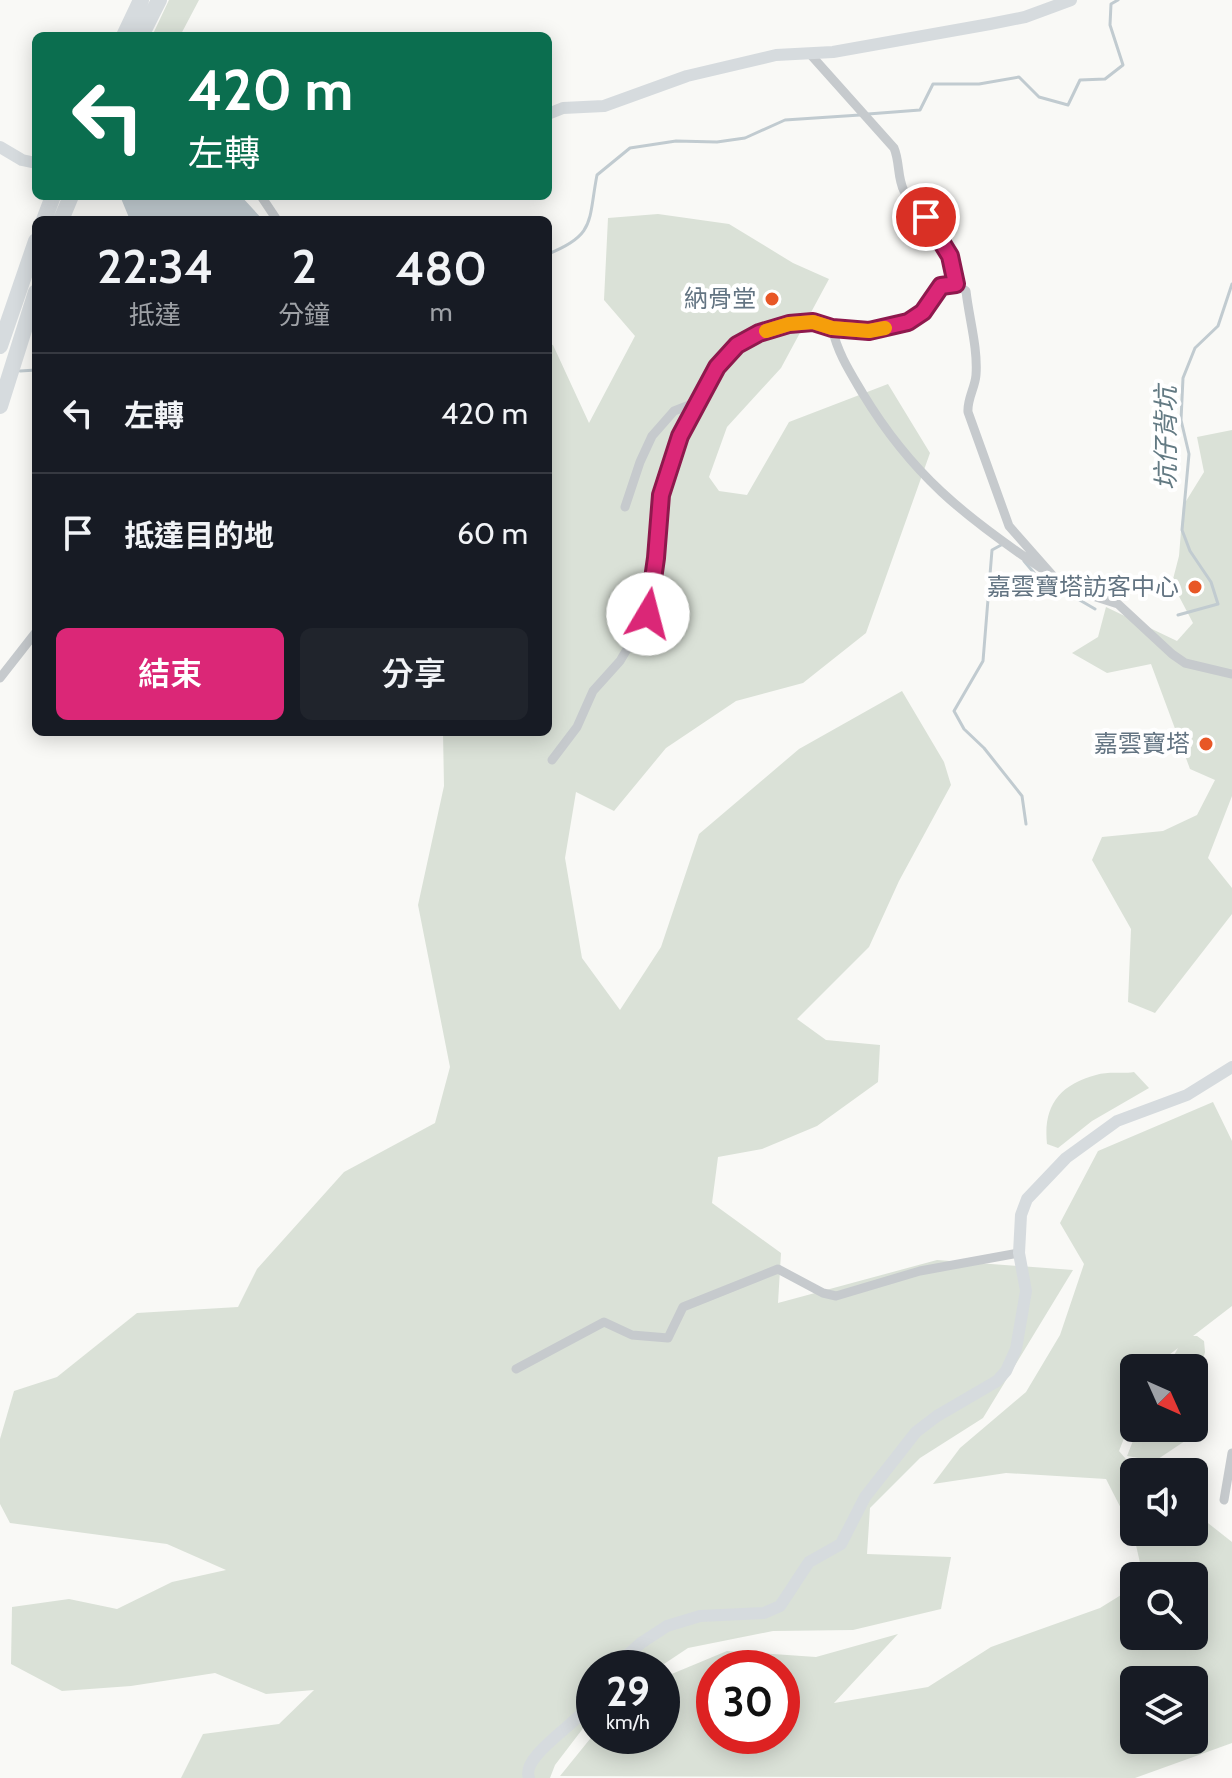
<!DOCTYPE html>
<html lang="zh-TW">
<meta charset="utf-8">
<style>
body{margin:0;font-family:Cabin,"Noto Sans TC",sans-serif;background:#20242c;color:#f1f3f6;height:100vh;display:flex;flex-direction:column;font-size:30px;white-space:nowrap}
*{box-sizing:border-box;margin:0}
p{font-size:26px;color:#9ea1a6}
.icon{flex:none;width:44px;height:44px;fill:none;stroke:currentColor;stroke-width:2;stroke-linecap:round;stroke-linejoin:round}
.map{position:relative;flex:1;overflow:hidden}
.side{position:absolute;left:32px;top:216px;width:520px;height:520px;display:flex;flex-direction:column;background:#171b24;border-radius:12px;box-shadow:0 4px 20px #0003}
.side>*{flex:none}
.hud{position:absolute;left:32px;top:32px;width:520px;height:168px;border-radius:12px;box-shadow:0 4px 20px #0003;background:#0b6e4f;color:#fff;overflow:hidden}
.needle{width:52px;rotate:135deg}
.fabs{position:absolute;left:1120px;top:1354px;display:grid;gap:16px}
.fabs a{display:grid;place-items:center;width:88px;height:88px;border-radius:12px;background:#171b24;box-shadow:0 4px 20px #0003;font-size:40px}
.speed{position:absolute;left:576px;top:1650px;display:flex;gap:16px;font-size:40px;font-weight:700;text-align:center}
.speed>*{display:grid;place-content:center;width:104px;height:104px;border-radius:50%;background:#171b24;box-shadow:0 4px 20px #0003;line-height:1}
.speed small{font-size:20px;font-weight:400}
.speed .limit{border:12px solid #d22;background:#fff;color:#111}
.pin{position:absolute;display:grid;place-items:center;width:68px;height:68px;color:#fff;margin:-34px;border:4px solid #fff;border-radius:50%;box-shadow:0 2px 8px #0007}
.me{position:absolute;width:88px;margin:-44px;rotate:8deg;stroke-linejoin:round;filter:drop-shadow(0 0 6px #0008)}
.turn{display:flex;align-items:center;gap:28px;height:168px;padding:0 24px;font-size:36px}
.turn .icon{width:104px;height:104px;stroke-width:2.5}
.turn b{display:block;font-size:56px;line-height:68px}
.eta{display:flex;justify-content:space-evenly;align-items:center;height:136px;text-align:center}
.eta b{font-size:48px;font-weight:600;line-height:56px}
.cta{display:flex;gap:16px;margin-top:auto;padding:16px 24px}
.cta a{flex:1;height:92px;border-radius:12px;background:#db2777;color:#fff;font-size:32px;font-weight:600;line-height:92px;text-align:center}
.cta a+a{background:#20242c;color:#f1f3f6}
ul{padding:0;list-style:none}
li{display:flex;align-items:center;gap:24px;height:120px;padding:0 24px;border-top:2px solid #363941}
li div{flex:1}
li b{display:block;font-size:30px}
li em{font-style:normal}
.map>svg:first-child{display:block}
.green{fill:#dae1d7;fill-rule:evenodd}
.water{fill:#c1cbd0}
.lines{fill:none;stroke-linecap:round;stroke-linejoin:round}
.stream{stroke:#c1cbd0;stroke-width:3}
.street{stroke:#c6cacd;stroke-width:9}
.secondary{stroke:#d6dbde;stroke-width:12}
.highway{stroke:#d6dbde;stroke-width:16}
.route-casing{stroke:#8e194d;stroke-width:20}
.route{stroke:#db2777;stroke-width:14}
.slow{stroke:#f59e0b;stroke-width:14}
.poi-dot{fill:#e85726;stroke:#fff;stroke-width:3}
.labels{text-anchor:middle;stroke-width:8;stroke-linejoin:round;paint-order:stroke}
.poi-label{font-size:24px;fill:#637482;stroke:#fff;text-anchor:end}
.water-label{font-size:26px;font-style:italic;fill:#637a83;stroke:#fff}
</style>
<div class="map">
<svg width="1232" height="1778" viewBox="0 0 1232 1778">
<rect width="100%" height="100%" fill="#f9f9f6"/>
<path class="green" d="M169 0H199L180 36H152Z
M658 214 729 224 793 263 829 279 781 368 727 427 709 477 719 491 747 495 789 422 888 384 930 453 866 633 803 683 736 701 666 748 614 811 576 792 565 858 582 958 620 1010 661 947 699 834 799 749 902 691 944 762 951 785 899 881 869 947 797 1019 826 1040 880 1045 878 1082 817 1126 762 1149 718 1157 712 1203 781 1253 778 1303 937 1260 1073 1270 983 1418 920 1458 870 1508 867 1554 951 1557 941 1609 853 1630 773 1631 688 1648 658 1668H594V1714L555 1765 550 1778H181L203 1734 279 1724 314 1690 266 1694 215 1673 131 1686 62 1691 11 1664 12 1607 69 1599 117 1609 172 1582 226 1570 167 1544 10 1523 0 1504V1439L14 1391 57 1377 137 1313 238 1307 257 1269 344 1172 435 1123 450 1067 418 905 444 786 443 732H548V343L553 345 589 423 635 336 604 300 608 218Z
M1232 430V796L1208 858 1232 888V914L1155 1013 1128 1002 1131 929 1092 860 1102 837 1163 831 1197 815 1215 780 1190 769 1151 664 1107 673 1072 653 1098 637 1106 607 1177 641 1193 623 1172 583 1179 556 1183 506 1204 472 1197 437Z
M1134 1072 1149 1088 1092 1121 1058 1148 1047 1144C1043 1106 1059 1085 1096 1075 1108 1071 1122 1074 1134 1072Z
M1213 1102 1232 1141V1306L1193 1336H1197L1204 1341 1205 1352 1194 1397V1368H1167L1178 1348 1152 1368H1134V1413L1119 1451 1137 1472H1134V1532H1194V1512L1232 1542V1743L1135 1778 560 1776 594 1734 662 1736V1678L727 1651 816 1657 898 1634 834 1703 928 1687 991 1647 1100 1608 1134 1587V1636H1194V1576H1143L1133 1532 1106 1479 1006 1473 933 1484 960 1448 1026 1392 1060 1335 1084 1264 1060 1223 1098 1151ZM782 1668V1736H714V1668ZM1194 1680V1740H1134V1680Z
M1138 1428H1188L1185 1441 1155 1461 1127 1456Z"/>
<path class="water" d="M120 196H178L189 200 197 196H241L263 220H130Z"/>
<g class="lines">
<path class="stream" d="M868 114 920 110 933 84H979L1019 77 1039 97 1068 105 1080 80 1105 79 1123 65 1110 25 1111 4 1118 0
M548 254C596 235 588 221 597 175L630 148 676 141 717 142 745 138 785 120 860 115
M20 371 36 370
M1003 544 992 550 983 661 954 711 964 729 984 748 1022 796 1026 824
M1024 561 1035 574 1095 609
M1178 615 1218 604 1211 582 1190 551 1182 530 1189 454 1181 420 1183 378 1195 348 1218 326 1232 284"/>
<path class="street" d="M810 54 894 148C900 162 897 177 904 191 908 200 918 207 924 215 941 235 951 259 956 284
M261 196 277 220
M832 328C838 354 850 372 863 394 912 475 964 516 1041 568
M625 507 640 462 652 436 674 411 697 402 717 367 737 345 759 333 789 324 813 322 832 328 869 331 888 328 908 322 923 312 941 286 956 284 966 291C969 318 978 348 976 375 975 388 967 399 968 412L1009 526 1053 576 1074 590 1118 604 1172 654 1185 663 1232 674
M0 678 36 632
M552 760 577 727 593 691 620 661 648 614 656 558 661 495 680 436 697 402
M516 1369 604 1322 632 1335 668 1338 683 1307 778 1269 823 1293 836 1296 920 1271 1019 1253
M1224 1500 1232 1453"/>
<path class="secondary" d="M548 114 563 108 604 106 687 76 776 55 833 52 990 24 1025 17 1071 0
M0 147 22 160 36 163
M613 1668 641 1643 667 1626 700 1616 764 1613 780 1606 809 1562 841 1544 865 1497 916 1432 937 1416 997 1381 1006 1371 1016 1349 1026 1291 1019 1253 1021 1215 1027 1199 1066 1158 1117 1121 1187 1095 1232 1067
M529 1778C520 1756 580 1722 594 1700"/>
<path class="highway" d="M124 36 141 0
M141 36 159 0
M44 220 53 196
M61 220 71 196
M0 346 36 241
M0 406 36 292"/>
</g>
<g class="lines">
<g class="route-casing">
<path id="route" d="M648 614 656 558 661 495 680 436 717 367 737 345 759 333 789 324 813 322 832 328 869 331 908 322 923 312 941 286 956 284 950 256 926 217"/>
</g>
<use href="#route" class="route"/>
<path class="slow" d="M766 331 789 324 813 322 832 328 869 331 885 328"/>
</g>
<g class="poi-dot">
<circle cx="772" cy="299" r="8"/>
<circle cx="1195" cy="587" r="8"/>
<circle cx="1206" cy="744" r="8"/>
</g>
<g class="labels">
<g class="poi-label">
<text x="756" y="307">納骨堂</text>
<text x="1179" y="595">嘉雲寶塔訪客中心</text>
<text x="1190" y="752">嘉雲寶塔</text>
</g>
<g class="water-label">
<text transform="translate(1166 438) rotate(-90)" y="9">坑仔背坑</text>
</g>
</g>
</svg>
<div class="fabs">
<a><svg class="needle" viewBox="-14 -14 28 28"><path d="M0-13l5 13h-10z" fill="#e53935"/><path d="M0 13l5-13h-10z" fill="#9ea1a6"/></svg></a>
<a><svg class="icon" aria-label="sound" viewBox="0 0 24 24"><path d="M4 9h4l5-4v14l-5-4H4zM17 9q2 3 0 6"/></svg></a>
<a><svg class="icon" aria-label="search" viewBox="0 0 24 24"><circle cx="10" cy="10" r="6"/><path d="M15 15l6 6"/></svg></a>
<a><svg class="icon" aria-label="layers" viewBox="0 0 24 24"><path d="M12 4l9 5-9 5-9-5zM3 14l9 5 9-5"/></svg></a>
</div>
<div class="speed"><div>29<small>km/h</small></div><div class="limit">30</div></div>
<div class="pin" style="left:926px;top:217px;background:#d93025"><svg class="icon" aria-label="arrive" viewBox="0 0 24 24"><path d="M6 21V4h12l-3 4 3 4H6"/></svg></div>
<svg class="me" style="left:648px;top:614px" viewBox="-20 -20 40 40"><circle r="19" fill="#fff"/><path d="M0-13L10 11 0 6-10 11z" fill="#db2777"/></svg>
<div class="hud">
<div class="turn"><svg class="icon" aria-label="left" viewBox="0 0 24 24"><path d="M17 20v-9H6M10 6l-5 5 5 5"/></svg><div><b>420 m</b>左轉</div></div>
</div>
<section class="side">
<div class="eta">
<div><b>22:34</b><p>抵達</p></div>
<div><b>2</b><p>分鐘</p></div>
<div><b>480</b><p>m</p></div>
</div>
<ul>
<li><svg class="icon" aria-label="left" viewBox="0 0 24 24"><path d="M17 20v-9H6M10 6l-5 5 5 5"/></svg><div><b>左轉</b></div><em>420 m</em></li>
<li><svg class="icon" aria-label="arrive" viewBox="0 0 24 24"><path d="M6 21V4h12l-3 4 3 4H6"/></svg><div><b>抵達目的地</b></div><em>60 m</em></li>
</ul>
<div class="cta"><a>結束</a><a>分享</a></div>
</section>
</div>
